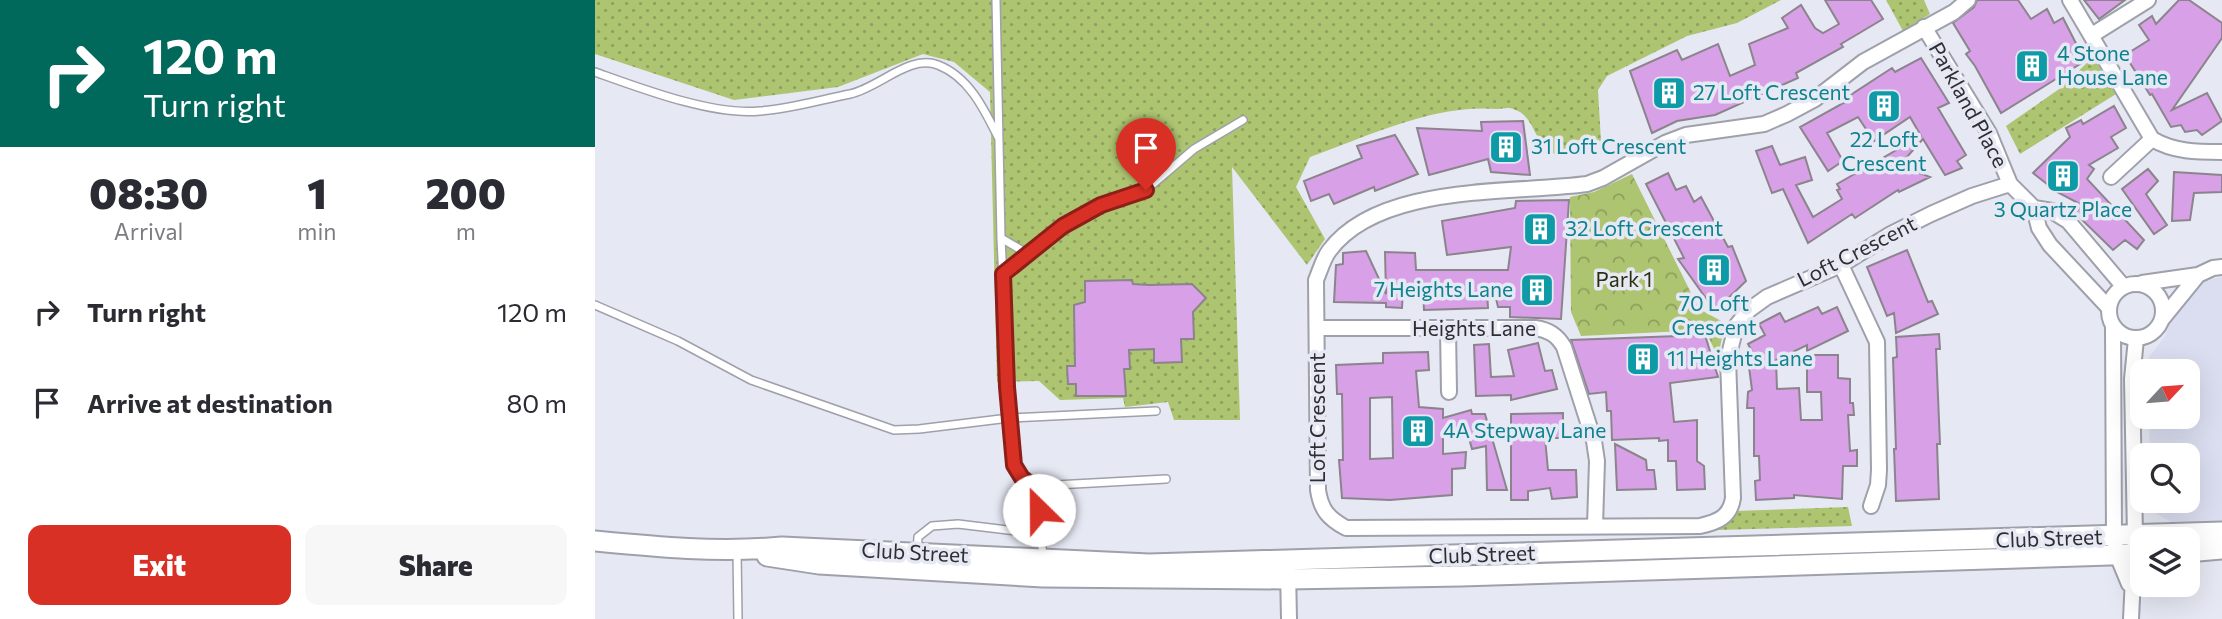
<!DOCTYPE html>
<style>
body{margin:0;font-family:Commissioner,sans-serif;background:#f7f7f7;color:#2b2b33;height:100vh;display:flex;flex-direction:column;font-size:26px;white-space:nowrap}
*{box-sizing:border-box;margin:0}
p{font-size:23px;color:#7c7c81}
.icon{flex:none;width:38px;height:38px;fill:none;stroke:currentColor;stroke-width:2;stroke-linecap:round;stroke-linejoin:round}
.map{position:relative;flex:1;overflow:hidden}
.side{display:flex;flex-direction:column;background:#fff;width:595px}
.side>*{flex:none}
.hud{background:#00695c;color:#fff;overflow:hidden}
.needle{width:46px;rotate:64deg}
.buttons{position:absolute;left:1535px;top:359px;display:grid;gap:14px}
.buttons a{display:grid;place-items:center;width:70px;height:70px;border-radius:14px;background:#fff;box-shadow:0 7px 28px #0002;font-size:35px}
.pin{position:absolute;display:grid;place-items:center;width:60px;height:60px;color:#fff;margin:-72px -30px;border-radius:50% 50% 50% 0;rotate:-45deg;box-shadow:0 0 7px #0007}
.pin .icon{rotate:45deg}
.me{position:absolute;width:77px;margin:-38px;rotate:337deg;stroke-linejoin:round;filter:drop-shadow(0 0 5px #0008)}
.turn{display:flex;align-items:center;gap:24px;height:147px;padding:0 28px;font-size:32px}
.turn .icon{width:91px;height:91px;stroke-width:2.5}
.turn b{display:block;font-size:49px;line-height:60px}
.eta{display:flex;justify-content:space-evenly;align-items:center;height:119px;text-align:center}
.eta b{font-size:42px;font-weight:800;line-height:49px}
.cta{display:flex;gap:14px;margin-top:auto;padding:14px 28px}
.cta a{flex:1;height:80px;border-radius:14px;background:#d93025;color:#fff;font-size:28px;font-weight:800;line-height:80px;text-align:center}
.cta a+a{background:#f7f7f7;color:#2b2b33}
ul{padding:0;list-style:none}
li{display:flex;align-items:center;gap:21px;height:91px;padding:0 28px}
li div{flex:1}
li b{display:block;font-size:26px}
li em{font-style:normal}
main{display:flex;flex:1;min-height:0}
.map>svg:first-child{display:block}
.built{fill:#dbdef0}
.grass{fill:url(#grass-dots)}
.park{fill:url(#park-crowns)}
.building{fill:#d8a0e6;stroke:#8b848c;stroke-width:2;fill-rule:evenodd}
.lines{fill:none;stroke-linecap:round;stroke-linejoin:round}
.service-casing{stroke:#9ea0aa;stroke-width:10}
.minor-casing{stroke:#9ea0aa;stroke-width:18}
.secondary-casing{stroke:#9ea0aa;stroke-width:23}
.service{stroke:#fff;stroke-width:7}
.minor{stroke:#fff;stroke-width:14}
.secondary{stroke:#fff;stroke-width:19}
.route-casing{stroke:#8d1f18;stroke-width:18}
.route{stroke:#d93025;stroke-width:12}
.labels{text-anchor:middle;stroke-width:7;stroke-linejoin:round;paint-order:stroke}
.culture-label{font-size:21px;fill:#0d838f;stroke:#e6e8f3;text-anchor:start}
.street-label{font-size:21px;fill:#2d2e32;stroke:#e6e8f3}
.park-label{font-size:21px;fill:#28300c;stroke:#e6e8f3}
</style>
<main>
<section class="side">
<div class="hud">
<div class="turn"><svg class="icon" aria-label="right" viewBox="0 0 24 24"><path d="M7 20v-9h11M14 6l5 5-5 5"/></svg><div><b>120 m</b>Turn right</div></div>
</div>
<div class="eta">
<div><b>08:30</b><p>Arrival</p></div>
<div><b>1</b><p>min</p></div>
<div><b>200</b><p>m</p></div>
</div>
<ul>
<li><svg class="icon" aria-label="right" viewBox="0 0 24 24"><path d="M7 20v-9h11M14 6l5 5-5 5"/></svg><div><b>Turn right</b></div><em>120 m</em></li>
<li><svg class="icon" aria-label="arrive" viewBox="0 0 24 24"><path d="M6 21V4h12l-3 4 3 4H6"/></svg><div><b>Arrive at destination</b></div><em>80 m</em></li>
</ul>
<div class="cta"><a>Exit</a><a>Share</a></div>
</section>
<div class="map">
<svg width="1627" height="619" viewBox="0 0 1627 619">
<defs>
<pattern id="grass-dots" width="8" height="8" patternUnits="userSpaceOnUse" patternTransform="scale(1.75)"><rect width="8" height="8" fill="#adc471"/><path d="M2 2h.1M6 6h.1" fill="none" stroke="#8da05d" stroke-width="1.8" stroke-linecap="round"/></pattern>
<pattern id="park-crowns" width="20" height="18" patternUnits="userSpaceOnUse" patternTransform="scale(1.75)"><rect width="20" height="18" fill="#adc471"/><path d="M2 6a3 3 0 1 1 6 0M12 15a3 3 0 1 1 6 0" fill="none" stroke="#8da05d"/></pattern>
</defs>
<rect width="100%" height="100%" fill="#e6e8f3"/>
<path class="built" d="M1627 277V522L1581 525 1555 510V501L1592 500V455H1555L1554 417 1592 416V371H1554V357L1570 336 1582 306 1604 282Z"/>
<path class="grass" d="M0 0H1186L1142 23 1092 36 1012 76 1003 90 1006 142C989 155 965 165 948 145 938 133 936 114 918 109 914 107 907 109 902 109 838 104 774 136 715 157L701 187 730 239 712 265 637 167 645 420H579L573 402 530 407 528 398 465 400 444 381 402 382 395 92 359 62 328 54 243 87 139 100 0 54Z
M1291 0H1329L1335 14 1308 31Z
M1498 57 1521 94 1425 154 1411 126 1467 87Z
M1253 507 1257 526 1122 530 1140 511Z"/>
<path class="park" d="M1037 174 1104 309 1130 323 1123 357 1110 330 986 336 976 312 975 197 999 192Z"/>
<path class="building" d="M1230 0H1276L1288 19 1246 44 1248 47 1201 73 1203 78 1120 115 1082 121 1057 133 1035 71 1082 50 1087 60 1123 44 1135 76 1160 65 1154 44 1193 28 1187 18 1206 5 1220 28 1228 33 1244 24Z
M1382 0H1423L1436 19 1452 9 1459 23 1468 18 1490 61 1406 113 1380 66 1371 54 1375 51 1358 23 1379 7Z
M1489 0H1530L1504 19Z
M1584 0H1594L1627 23V38L1577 110 1612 93 1627 121 1607 135 1602 130 1590 132 1586 125 1576 127 1557 94 1555 95 1530 55 1554 40 1544 25 1557 16 1561 24Z
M1326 58 1354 103 1343 108 1371 155 1362 161 1367 168 1350 175 1328 139 1310 159 1322 172 1335 177 1304 192 1303 190 1260 218 1257 214 1213 243 1188 189 1177 193 1161 151 1177 146 1185 165 1210 157 1217 180 1201 185 1218 217 1247 199 1242 190 1245 189 1242 184 1326 136 1315 117 1279 141 1263 117 1232 133 1248 161 1233 171 1205 127 1252 101 1251 98 1297 68 1300 72Z
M1519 106 1531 128 1516 137 1523 148 1494 165 1499 169 1492 179 1549 240 1542 249 1530 240 1518 250 1480 213 1487 205 1462 192 1438 173 1475 137 1471 128 1486 120 1488 124Z
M928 121 935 175 896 172 893 159 834 175 822 128 887 131 886 122Z
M800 135 823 174 780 191 779 187 739 204 734 194 716 201 709 181 767 158 762 146Z
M1553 169 1563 181 1551 194 1572 225 1559 234 1527 189Z
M1579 172 1627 175V192L1599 193 1595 220 1577 221Z
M1073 173 1081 190 1091 186 1099 202 1106 197 1133 247 1137 246 1151 281 1120 311 1083 259 1089 258 1051 184Z
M974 200 966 319 915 317V307H903L899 290 892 291 893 308 829 310 828 291 808 290 807 308 791 307V303L739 302 741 265 748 264V253L771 251 791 294 790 252 820 253 821 270H913L916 247 852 255 847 221 920 208 921 201Z
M1312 250 1333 302 1337 301 1343 314 1301 333 1299 313 1292 316 1272 267Z
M537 280 538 284 554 285 597 284 611 298 598 312 599 339H586L587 362 559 363V349L534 350 535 369H529L531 396H481V384H473L472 366H480L479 305 490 302V281Z
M1223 307 1227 314 1242 307 1253 331 1212 351V345L1181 360 1182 389 1204 388 1206 420H1227L1226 392H1212V355H1243V378L1255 379V403H1258L1259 415H1253L1255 451 1262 450V466H1248L1247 499 1199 495V498L1161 500 1160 481 1165 480 1164 456H1159V408H1152L1153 392 1157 390 1154 367H1165L1153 344 1170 335 1164 324 1185 313 1190 322Z
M1344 334 1345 349H1341L1345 444H1342L1344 499 1301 501 1299 449H1301L1298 358 1302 357 1301 337Z
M1110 335 1123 377 1075 383 1079 422 1102 420V461L1109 466 1110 489 1082 490 1081 461H1073V440L1064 441V438L1017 440 1016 411H1012L1011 392 994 394 976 340Z
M943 343 950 371 957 370 962 389 916 400V395L881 396 879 345 894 344 896 377 919 376 913 350Z
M833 352 834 370 821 371 824 407 848 409V418L876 410 877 414H890L912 490H892L891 446 877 449 872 431H848V454L871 452 870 468 857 469V495L795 500 747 498 744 460H748L747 394H742L741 365 788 363V353ZM797 397 798 458 775 459V398Z
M968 413V438H950L953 470H981L982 497 957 499 955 488 933 491V500H916V414Z
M1020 444 1051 460 1052 470H1059L1061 489 1022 490Z"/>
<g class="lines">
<g class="service-casing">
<path id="service" d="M401 0 406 238 416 449 422 473 435 484 442 486 571 479
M0 72C45 88 118 116 165 111 195 109 225 100 255 94 284 88 314 54 343 65 374 77 389 109 403 137
M406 238 433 254
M408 274 468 226 506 206 551 190 599 149 648 120
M0 305 83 341 156 380 299 430 324 429 414 418 561 411
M442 486 448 559
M142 551 143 619
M322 553 323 537 337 526 363 524 445 534"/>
</g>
<g class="minor-casing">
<path id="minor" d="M1373 0 1359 12 1268 62 1220 99 1192 114 1169 124 1091 135 1070 143 1008 178 992 184C917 194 784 183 734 251 728 259 725 271 721 280L723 490C726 510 733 518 751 528L1105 526C1123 522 1135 517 1138 498L1133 359 1141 326 1154 310 1172 297 1246 265 1296 234 1336 214 1377 196 1415 184
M1475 0 1557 139C1579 152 1602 152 1627 152
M1329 27 1394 133 1415 184 1439 208
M1497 35 1553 0
M1516 177 1557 139
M1439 208 1444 228 1455 245 1514 308
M1439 208 1457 211 1473 221 1528 286
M1246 265 1282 342 1284 470 1283 485 1276 506
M1547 283 1603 275 1618 268 1627 267
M1514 311a27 27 0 1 1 54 0a27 27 0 1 1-54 0Z
M1568 318 1603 275
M1518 326 1519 537 1522 555 1534 584
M723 328H940C954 330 962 335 969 347L999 441 1002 461 1000 526
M853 329 854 392
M693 571 694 619
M1536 619 1540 536 1537 379 1541 339"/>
</g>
<g class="secondary-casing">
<path id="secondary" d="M0 541C62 547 124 553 187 547L554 564 1627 532
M1592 552 1627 549
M172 556 224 564 448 577 692 579 866 576 1547 554"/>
</g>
<use href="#service" class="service"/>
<use href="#minor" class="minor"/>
<use href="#secondary" class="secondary"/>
</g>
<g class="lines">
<g class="route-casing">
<path id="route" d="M444 510 442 486 435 484 427 478 419 465 412 387 408 274 468 226 506 205 551 190"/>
</g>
<use href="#route" class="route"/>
</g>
<defs>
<g id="building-square" transform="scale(1.75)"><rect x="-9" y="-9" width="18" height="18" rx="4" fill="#0f9aa8" stroke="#e6e8f3"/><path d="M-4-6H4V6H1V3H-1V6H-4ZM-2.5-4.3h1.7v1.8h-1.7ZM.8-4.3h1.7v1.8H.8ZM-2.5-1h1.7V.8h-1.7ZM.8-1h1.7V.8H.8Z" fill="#fff"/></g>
</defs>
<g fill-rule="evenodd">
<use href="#building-square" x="1437" y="66"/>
<use href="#building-square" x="1074" y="93"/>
<use href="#building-square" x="1289" y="106"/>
<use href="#building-square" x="911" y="147"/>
<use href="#building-square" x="1468" y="176"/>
<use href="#building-square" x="945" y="229"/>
<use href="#building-square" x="1119" y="270"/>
<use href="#building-square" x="942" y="290"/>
<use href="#building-square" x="1048" y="359"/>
<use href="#building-square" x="823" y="431"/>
</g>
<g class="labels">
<g class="culture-label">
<text x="1462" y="61">4 Stone<tspan x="1462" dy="24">House Lane</tspan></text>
<text x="1098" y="100">27 Loft Crescent</text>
<text x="1289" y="147" text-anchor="middle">22 Loft<tspan x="1289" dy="24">Crescent</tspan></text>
<text x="936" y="154">31 Loft Crescent</text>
<text x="1468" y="217" text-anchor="middle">3 Quartz Place</text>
<text x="970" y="236">32 Loft Crescent</text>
<text x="918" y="297" text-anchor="end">7 Heights Lane</text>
<text x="1119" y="311" text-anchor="middle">70 Loft<tspan x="1119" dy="24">Crescent</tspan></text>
<text x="1072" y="366">11 Heights Lane</text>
<text x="848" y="438">4A Stepway Lane</text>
</g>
<g class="street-label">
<text transform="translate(1373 105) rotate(61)" y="7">Parkland Place</text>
<text transform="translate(1262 252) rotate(-27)" y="7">Loft Crescent</text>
<text x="879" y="336">Heights Lane</text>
<text transform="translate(723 418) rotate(-90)" y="7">Loft Crescent</text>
<text transform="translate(1454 539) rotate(-2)" y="7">Club Street</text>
<text transform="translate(320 553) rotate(3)" y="7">Club Street</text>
<text transform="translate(887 555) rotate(-2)" y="7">Club Street</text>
</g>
<g class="park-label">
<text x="1029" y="287">Park 1</text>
</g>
</g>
</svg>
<div class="buttons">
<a><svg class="needle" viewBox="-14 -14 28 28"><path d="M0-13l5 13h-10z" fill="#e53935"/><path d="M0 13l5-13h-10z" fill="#7c7c81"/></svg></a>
<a><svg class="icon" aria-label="search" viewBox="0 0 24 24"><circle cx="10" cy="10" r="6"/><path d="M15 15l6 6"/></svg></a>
<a><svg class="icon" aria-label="layers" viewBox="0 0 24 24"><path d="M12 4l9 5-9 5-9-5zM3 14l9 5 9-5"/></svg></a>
</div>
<div class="pin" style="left:551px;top:190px;background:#d93025"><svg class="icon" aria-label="arrive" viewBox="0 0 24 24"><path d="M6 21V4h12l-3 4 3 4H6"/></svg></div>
<svg class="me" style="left:444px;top:510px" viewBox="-20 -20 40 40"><circle r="19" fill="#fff"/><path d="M0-13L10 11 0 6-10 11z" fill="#d93025"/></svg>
</div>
</main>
